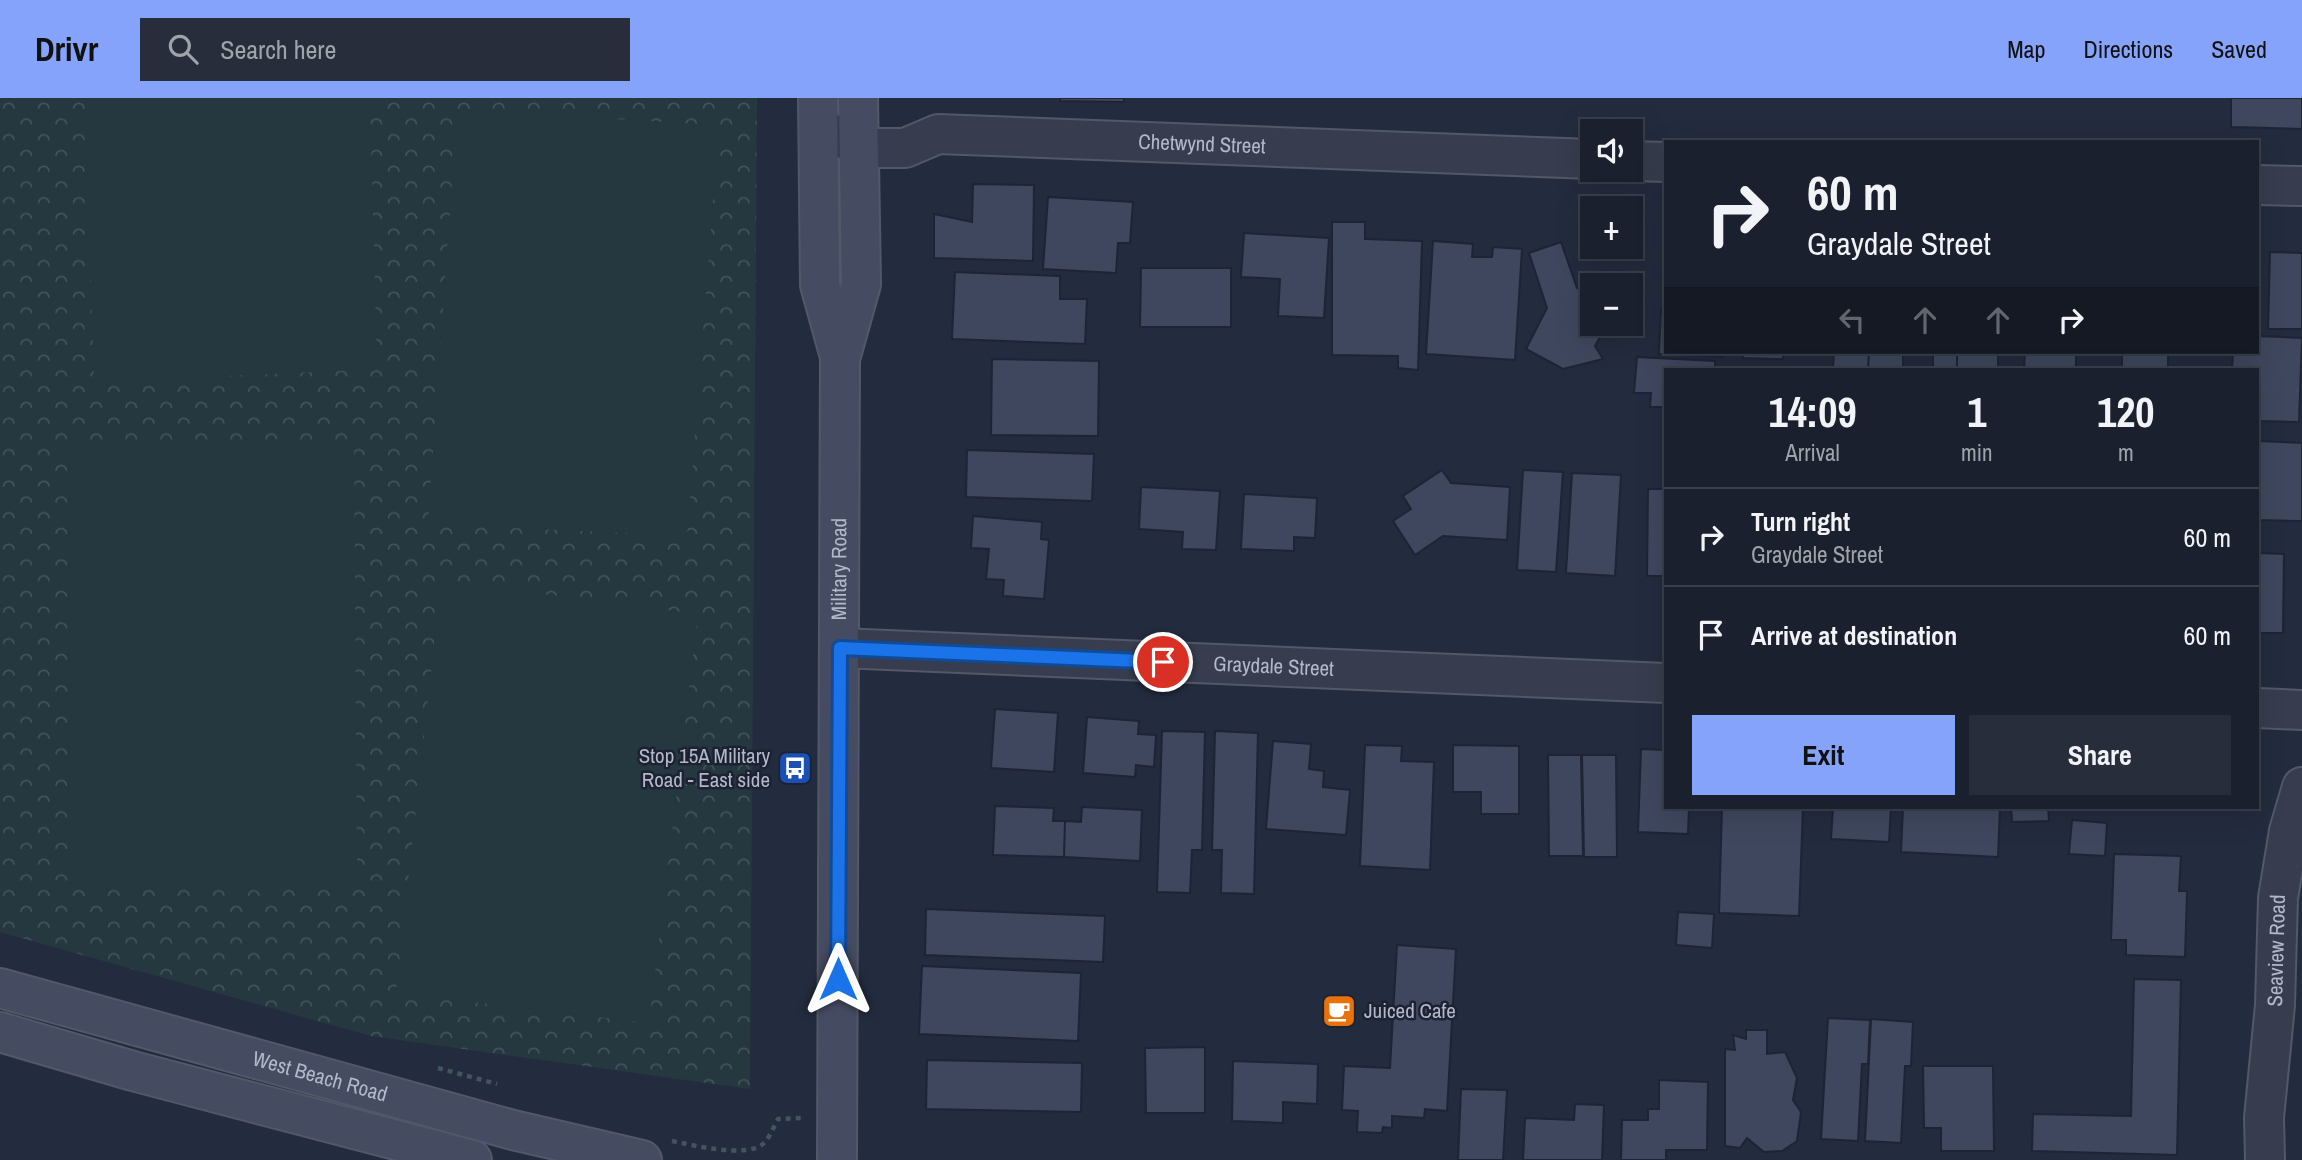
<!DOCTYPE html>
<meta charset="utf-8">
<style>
body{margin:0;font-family:"Archivo Narrow",sans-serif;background:#272d3a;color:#f1f3f6;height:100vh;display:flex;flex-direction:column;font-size:26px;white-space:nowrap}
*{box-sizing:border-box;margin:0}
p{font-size:23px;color:#9fa3aa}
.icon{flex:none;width:38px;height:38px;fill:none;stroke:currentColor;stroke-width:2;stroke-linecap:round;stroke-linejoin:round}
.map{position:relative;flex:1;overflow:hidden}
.drawer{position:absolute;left:1664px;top:270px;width:595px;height:441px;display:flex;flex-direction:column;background:#1a202e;border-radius:0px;box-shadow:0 7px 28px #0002,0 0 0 2px #383e4a}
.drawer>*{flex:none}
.guide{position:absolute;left:1664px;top:42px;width:595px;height:214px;border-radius:0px;box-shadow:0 7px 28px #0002,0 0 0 2px #383e4a;background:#1a202e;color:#f1f3f6;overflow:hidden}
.controls{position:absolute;left:1580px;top:21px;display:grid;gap:14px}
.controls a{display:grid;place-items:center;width:63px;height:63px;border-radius:0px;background:#1a202e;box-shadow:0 7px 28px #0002,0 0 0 2px #383e4a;font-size:35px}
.pin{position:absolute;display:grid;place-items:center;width:60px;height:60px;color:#fff;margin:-30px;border:4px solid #fff;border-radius:50%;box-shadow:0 2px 7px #0007}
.me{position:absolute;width:77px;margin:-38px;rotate:0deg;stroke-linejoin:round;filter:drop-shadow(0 0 5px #0008)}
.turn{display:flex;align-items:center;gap:24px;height:147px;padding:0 28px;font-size:32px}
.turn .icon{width:91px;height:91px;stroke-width:2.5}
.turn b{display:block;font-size:49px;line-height:60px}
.lanes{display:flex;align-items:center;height:66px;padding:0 28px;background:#0003;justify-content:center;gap:35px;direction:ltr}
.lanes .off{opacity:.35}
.eta{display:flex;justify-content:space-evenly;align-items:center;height:119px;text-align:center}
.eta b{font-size:42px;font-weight:800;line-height:49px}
.button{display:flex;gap:14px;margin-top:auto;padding:14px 28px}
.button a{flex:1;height:80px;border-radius:0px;background:#85a3fb;color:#111;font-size:28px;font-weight:800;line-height:80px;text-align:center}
.button a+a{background:#272d3a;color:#f1f3f6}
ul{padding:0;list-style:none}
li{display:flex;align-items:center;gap:21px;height:98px;padding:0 28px;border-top:2px solid #383e4a}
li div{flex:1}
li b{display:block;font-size:26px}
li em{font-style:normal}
header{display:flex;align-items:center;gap:42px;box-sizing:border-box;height:98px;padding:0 35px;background:#85a3fb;color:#111}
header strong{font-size:33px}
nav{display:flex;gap:38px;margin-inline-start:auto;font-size:24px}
.search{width:490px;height:63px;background:#272d3a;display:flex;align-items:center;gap:18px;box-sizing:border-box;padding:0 24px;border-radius:0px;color:#9fa3aa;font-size:26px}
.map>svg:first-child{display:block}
.park{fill:url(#park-crowns)}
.garden{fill:#25383f}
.building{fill:#3f475e;stroke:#1e2434;stroke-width:2}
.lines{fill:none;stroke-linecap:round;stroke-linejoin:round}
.street-casing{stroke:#525868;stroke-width:42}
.secondary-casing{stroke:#525868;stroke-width:42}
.path{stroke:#43555c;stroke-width:4.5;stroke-dasharray:5 5;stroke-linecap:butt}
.street{stroke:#373d4e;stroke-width:38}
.secondary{stroke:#454b61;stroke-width:38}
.route-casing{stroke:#114b97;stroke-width:18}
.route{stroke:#1a73e8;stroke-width:12}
.labels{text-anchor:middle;stroke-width:5;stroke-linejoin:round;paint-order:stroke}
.street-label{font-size:21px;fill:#b2b8c9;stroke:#1c2232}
.poi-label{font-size:21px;fill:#b2b8c9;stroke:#1c2232;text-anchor:end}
</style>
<header>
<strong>Drivr</strong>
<div class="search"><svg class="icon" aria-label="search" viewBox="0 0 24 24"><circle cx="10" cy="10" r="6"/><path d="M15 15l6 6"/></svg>Search here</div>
<nav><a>Map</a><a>Directions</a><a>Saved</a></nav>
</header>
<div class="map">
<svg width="2302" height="1062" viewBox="0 0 2302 1062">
<defs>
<pattern id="park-crowns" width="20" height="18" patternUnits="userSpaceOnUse" patternTransform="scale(1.75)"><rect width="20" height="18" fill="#25383f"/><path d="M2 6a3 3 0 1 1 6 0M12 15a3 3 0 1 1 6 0" fill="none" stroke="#425359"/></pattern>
</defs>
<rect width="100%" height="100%" fill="#232b3e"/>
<path class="park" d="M0 0H757L750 991 371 938 0 834Z"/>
<path class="garden" d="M85 0H370L377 271 94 284Z
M457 12 719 27 687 438 428 426Z
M354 346 357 782 69 787 70 351Z
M441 483 698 516 649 925 396 895Z"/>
<path class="building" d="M1060 0H1124V4L1060 3Z
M2231 0H2302V31L2231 29Z
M973 86 1034 87 1033 163 934 160V116L972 124Z
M1048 99 1133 104 1130 145H1118L1116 175 1043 171Z
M1332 124H1365V141L1422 143 1418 272 1398 270V258L1332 257Z
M1244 135 1329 140 1324 220 1278 218 1280 181 1241 179Z
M1433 143 1473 146 1472 159H1492L1493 149 1522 151 1515 262 1426 256Z
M1561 144 1577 190 1592 199V226H1607L1595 248 1603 261 1563 271 1526 251 1547 210 1529 155Z
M1664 149H1666V183H1664Z
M2270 154 2302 155V231H2268Z
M1141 170H1231V229H1140Z
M955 174 1060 178V201H1087L1085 246 952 241Z
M1661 212 1666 213V254H1723V259L1659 256Z
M2258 238 2302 240 2299 324 2258 323V271H2232L2233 254H2258Z
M1743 254H1783V261L1743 260Z
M1834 254H1869L1868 271H1833Z
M1869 254H1903V271H1868Z
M1933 254H1957V271H1933Z
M1957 254H1998V271H1957Z
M2025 254H2076V271H2024Z
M2122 254H2168V271H2122Z
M1637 259 1715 263V271H1666V309H1650L1651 295H1634Z
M992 261 1099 263 1098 338 991 337Z
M2258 343 2302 345V423L2258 422Z
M967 352 1094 356 1092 403 966 399Z
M1442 372 1451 385 1510 389 1507 442 1443 438 1415 457 1393 423 1411 411 1403 398Z
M1523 372 1563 374 1556 474 1517 472Z
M1572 375 1621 377 1615 478 1566 475Z
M1141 389 1220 393 1216 452 1182 451 1183 434 1139 431Z
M1648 391H1666V478H1647Z
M1244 396 1317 400 1315 440 1294 439V453L1241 451Z
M973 418 1042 424 1041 441 1049 442 1044 501 1003 498 1004 482 986 481 989 451 971 450Z
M2258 455 2284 456 2283 535H2258Z
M995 611 1058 615 1054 674 991 670Z
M1087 619 1139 623 1138 636 1156 637 1154 669 1136 667 1135 679 1083 675Z
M1162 633 1205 634 1202 752H1192L1190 795 1157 794Z
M1215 633 1258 635 1254 796 1221 795 1222 752H1212Z
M1273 643 1311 646 1309 671 1324 673 1323 689 1350 692 1346 737 1266 731Z
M1365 647 1402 648 1401 663 1434 664 1430 772 1360 768Z
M1453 647 1519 648V716H1481V694H1453Z
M1641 651 1666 652V709H1689L1688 736 1638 734Z
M1548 657H1581L1583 758H1549Z
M1582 657H1616L1617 759H1584Z
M995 708 1054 710 1053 723H1065L1064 759 993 757Z
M1082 709 1142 712 1140 763 1064 759 1065 723 1081 724Z
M1722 709H1803L1799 818 1719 815Z
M1833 709H1891L1889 744 1831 741Z
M1903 709H2000L1998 759 1901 754Z
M2011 709H2048L2049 723 2012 724Z
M2072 722 2107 725 2105 758 2069 756Z
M2114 756 2181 758 2179 793H2187L2185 859 2126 857V842H2111Z
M926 811 1105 818 1103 864 925 857Z
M1678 814 1714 816 1712 850 1676 847Z
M1397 847 1456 851 1447 1013 1425 1011 1424 1020 1392 1018V1030L1383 1029 1382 1035 1357 1034 1358 1013 1342 1012 1344 968 1390 970Z
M922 868 1081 875 1078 943 919 936Z
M2134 881 2181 882 2177 1057 2032 1053 2033 1016 2131 1018Z
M1828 920 1870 922 1868 966H1862L1858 1043 1821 1041Z
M1871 921 1913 924 1911 968H1905L1901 1045 1865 1043Z
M1746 932H1767V956L1785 954 1797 980 1793 1002 1801 1014 1797 1043 1782 1053 1764 1054 1747 1040 1740 1050 1725 1048V951L1735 952 1733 937 1746 941Z
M1205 949V1015H1146L1145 950Z
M927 962 1082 965 1081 1014 926 1011Z
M1233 963 1318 966 1317 1006 1283 1004V1025L1232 1023Z
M1923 968H1993L1994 1053H1941V1030H1924Z
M1659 982 1708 984 1707 1052H1666V1062H1621L1622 1022H1648V1011H1659Z
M1461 991 1507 992 1503 1062H1458Z
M1575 1006 1604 1007 1602 1062H1523L1525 1020 1574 1022Z"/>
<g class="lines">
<g class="street-casing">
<g id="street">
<path id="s1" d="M819 30 860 48 874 50H905L938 36 1592 61"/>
<path d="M1631 63 1666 64"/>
<path d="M2258 87 2302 88"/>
<path id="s2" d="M840 550 1666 585"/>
<path d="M2258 610 2302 612"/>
<path id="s3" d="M2265 1062 2264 1020 2275 907 2278 800 2289 733 2302 689"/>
</g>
</g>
<g class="secondary-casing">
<g id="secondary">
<path d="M818 0 820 187 840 259"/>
<path id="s4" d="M0 890 513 1032 642 1062"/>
<path d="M0 934 133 973 472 1062"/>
<path id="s5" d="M837 1059 840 261 861 186 858 0"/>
</g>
</g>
<path class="path" d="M438 970 497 986
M672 1043C692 1047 748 1061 764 1045 770 1039 774 1028 778 1021L803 1020"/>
<use href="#street" class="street"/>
<use href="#secondary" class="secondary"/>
</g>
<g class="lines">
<g class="route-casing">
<path id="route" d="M838 881 840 550 1163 564"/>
</g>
<use href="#route" class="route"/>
</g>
<defs>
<g id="bus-square" transform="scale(1.75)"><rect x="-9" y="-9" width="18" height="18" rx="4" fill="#1a4fb4" stroke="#1c2232"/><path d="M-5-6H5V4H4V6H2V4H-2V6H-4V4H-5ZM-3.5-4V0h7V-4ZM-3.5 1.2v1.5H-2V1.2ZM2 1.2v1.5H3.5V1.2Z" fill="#fff"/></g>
<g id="cafe-square" transform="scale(1.75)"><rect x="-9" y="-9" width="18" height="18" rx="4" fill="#e8710a" stroke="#1c2232"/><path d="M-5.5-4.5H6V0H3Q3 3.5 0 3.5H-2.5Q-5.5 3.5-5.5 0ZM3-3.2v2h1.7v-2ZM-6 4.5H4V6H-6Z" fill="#fff"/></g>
</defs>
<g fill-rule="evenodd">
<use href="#bus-square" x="795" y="670"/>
<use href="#cafe-square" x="1339" y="913"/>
</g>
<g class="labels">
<g class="street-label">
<text dy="7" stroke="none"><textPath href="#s1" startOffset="390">Chetwynd Street</textPath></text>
<text dy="7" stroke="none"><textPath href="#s5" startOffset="588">Military Road</textPath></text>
<text dy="7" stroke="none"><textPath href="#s2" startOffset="434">Graydale Street</textPath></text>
<text dy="7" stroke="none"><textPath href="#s3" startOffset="210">Seaview Road</textPath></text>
<text dy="7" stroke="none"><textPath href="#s4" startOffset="332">West Beach Road</textPath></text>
</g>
<g class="poi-label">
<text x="770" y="665">Stop 15A Military<tspan x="770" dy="24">Road - East side</tspan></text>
<text x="1364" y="920" text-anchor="start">Juiced Cafe</text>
</g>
</g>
</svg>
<div class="controls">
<a><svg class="icon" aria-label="sound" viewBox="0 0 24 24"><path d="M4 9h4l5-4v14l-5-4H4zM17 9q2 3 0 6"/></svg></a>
<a>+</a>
<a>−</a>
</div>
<div class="pin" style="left:1163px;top:564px;background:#d93025"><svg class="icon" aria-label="arrive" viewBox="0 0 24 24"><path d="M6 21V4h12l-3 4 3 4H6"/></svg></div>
<svg class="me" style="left:838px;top:881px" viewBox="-20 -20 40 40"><path d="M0-17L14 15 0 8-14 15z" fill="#1a73e8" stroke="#fff" stroke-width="4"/></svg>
<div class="guide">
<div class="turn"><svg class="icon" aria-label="right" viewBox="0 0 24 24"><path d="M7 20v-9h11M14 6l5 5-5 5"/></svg><div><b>60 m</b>Graydale Street</div></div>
<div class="lanes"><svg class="icon off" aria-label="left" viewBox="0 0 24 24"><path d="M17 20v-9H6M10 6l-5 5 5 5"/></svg><svg class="icon off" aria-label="ahead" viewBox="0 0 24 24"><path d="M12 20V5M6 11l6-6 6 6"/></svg><svg class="icon off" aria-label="ahead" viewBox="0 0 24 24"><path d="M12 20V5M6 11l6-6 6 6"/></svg><svg class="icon" aria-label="right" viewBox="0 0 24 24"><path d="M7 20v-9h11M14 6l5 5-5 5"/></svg></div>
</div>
<section class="drawer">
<div class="eta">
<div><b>14:09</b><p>Arrival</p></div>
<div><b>1</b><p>min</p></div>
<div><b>120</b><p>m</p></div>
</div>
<ul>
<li><svg class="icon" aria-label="right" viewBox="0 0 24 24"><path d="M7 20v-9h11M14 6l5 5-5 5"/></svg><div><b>Turn right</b><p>Graydale Street</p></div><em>60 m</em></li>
<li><svg class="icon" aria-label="arrive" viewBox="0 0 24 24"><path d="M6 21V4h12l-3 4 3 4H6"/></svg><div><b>Arrive at destination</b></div><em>60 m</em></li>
</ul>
<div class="button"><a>Exit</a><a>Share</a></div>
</section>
</div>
